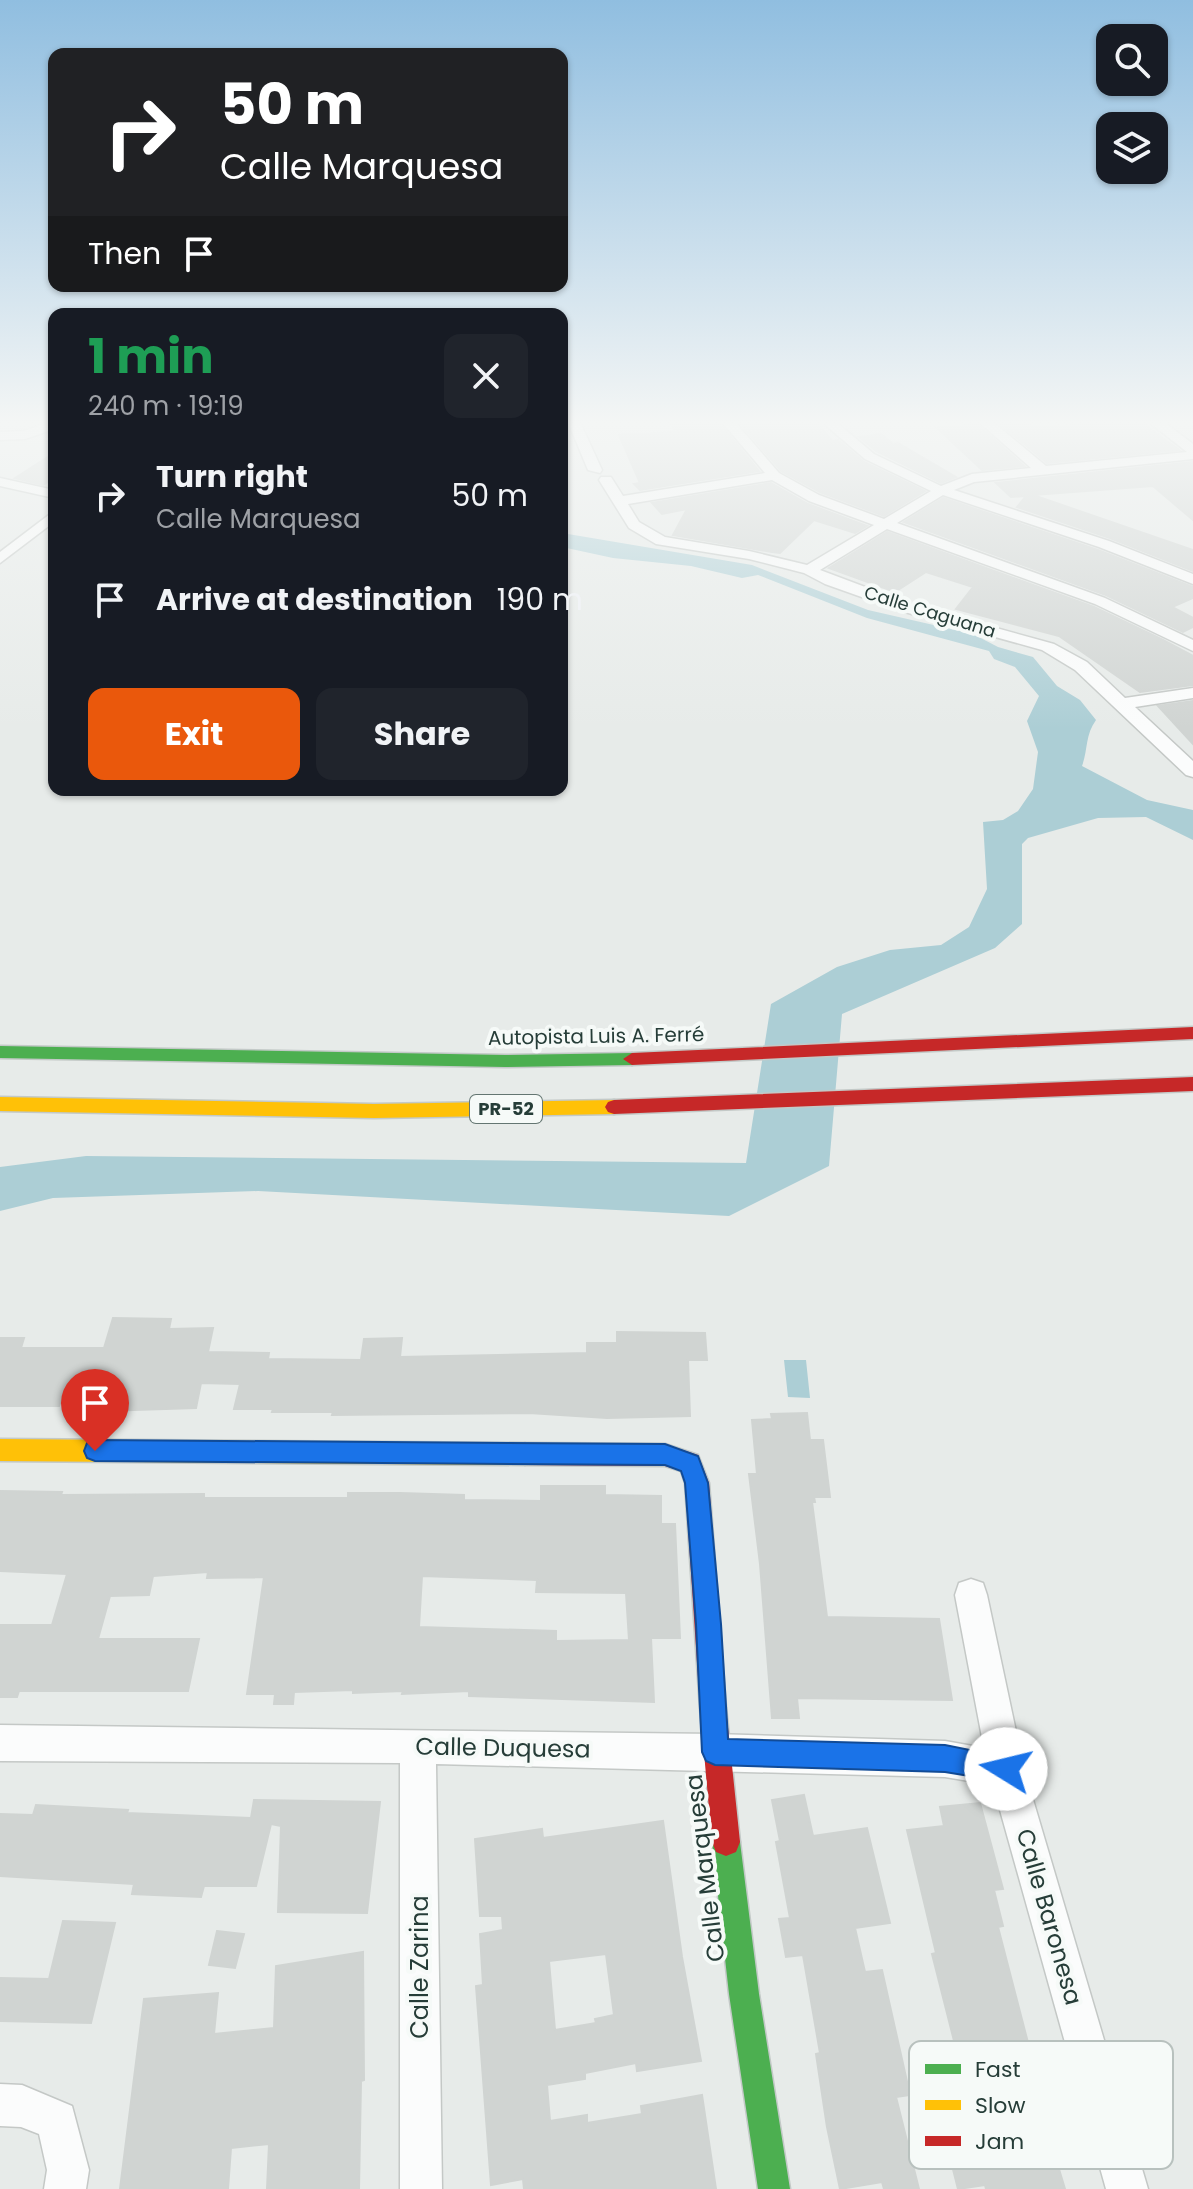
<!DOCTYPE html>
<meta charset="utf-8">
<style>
body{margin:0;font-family:Poppins,sans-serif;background:#20242c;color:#f1f3f6;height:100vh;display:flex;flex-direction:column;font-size:30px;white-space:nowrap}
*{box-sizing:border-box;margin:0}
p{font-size:26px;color:#9ea1a6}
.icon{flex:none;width:44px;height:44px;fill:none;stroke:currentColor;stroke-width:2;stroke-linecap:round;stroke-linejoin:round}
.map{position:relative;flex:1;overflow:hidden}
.details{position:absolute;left:48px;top:308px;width:520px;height:488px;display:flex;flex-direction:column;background:#171b24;border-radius:16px;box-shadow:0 2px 6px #0004}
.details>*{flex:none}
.top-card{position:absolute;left:48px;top:48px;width:520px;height:244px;border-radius:16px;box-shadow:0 2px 6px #0004;background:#202124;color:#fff;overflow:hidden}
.tools{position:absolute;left:1096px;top:24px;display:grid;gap:16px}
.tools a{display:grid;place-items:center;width:72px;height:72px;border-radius:16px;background:#171b24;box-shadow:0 2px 6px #0004;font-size:40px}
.pin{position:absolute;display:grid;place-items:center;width:68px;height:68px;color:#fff;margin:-82px -34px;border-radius:50% 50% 50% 0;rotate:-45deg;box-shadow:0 0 8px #0007}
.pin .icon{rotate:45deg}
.me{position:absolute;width:88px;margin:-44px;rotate:279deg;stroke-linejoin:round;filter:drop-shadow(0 0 6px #0008)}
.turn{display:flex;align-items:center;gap:28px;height:168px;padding:0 40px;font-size:36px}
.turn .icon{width:104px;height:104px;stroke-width:2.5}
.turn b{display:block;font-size:56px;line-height:68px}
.then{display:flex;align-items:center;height:76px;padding:0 40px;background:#0003;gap:16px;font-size:30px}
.round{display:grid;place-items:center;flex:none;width:84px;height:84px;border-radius:16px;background:#20242c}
.summary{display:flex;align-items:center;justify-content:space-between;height:136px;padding:0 40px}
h1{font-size:48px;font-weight:700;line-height:60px;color:#1e9e55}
.cta{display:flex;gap:16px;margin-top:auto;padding:16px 40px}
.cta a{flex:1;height:92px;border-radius:16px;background:#ea580c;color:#fff;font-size:32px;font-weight:700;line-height:92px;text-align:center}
.cta a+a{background:#20242c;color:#f1f3f6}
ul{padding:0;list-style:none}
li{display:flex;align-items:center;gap:24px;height:104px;padding:0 40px}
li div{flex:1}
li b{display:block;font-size:30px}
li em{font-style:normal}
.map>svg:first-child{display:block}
.water{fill:#acced5}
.building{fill:#d0d4d2;stroke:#d0d4d2;stroke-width:2;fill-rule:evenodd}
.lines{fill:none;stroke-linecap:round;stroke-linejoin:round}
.street-casing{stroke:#c4c8c6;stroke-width:3}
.fast-casing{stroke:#c3c9c7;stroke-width:3}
.slow-casing{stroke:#c3c9c7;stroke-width:3}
.jam-casing{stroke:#c3c9c7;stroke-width:3}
.street{fill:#fbfcfc;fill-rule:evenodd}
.fast{fill:#4caf50;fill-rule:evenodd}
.slow{fill:#ffc107;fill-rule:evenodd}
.jam{fill:#c62828;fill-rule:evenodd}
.route{fill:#1a73e8;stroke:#114b97;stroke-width:2}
.labels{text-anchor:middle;stroke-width:8;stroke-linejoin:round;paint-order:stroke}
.far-street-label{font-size:18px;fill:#263d38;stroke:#f6faf8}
.shield{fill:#f6faf8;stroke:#647672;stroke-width:2}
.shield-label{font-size:18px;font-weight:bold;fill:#263d38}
.street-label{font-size:20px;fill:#263d38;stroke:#f6faf8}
.near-street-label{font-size:24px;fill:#263d38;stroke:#f6faf8}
.key{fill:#f6faf8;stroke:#b8c1be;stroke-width:2}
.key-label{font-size:22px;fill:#263d38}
</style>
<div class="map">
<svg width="1193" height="2189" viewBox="0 0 1193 2189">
<rect width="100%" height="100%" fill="#e7ebe9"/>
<path class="water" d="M562 533 752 565 868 610 973 634 998 647 1033 657 1057 686 1080 700 1096 720C1085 735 1088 750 1082 766L1147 800 1193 810V840L1146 817 1098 818 1028 838 1022 844V924L995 948 842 1014 829 1166 729 1216 258 1191 53 1198 0 1211V1167L86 1156 746 1163 771 1004 837 967 890 950 941 945 969 927 987 889 983 822 1003 820 1018 811 1033 789 1038 752 1027 721 1039 696 1015 667 994 659 989 651 867 618 758 575 742 578 691 566 613 558 562 547Z
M784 1360H806L810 1398 788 1397Z"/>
<path class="building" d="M670 422H719L759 471 640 490 634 484 640 483 619 435 675 432Z
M739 422H816L832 441 838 440 864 462 925 491 884 516 820 492 781 471Z
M998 422H1022L1036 427 1141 422 1179 450 1047 463Z
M977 424 1024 466 982 470 937 428Z
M881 434 893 444 898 443 956 477 941 483 876 451 859 437Z
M54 453V478L43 485 15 478Z
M1193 462V520L1153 486 1033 495 1193 550V571L1110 538 1017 507 1026 496 1011 497 996 483Z
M771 483 808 504 867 526 855 533 814 520 780 553 772 552 673 535 687 509 662 514 652 503Z
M943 498 1098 550 1193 587V598L1172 607 1193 618V627L1183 632 1106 595 904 522Z
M887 532 1094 607 1163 640 1193 656V685L1140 692 1059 636 956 609 973 587 926 572 895 592 829 568Z
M1193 701V744L1158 706Z
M113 1318 171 1319 169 1329 213 1328 208 1352 269 1353 268 1359 361 1360 364 1339 402 1338 400 1357 587 1353V1343H617V1332L705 1333 707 1360H688L690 1416 607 1418 529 1413 332 1415 333 1412H272L273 1409H234L240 1384 201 1383 196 1408 104 1411 107 1401H61L59 1406H0V1338H24L21 1348H104Z
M807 1413 810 1440H823L830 1497H814L815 1502H812L827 1617 939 1619 952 1700 797 1698 799 1718H772L760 1564 749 1474H757L752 1420 772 1419 771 1414Z
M541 1486H605V1495L661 1496V1524H675L680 1638H651L654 1702 469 1696V1691L402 1694 403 1691 353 1693V1690L294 1692 293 1704H274L275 1694H247L264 1577 207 1578 208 1572 153 1576 149 1595 110 1596 98 1639H199L188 1691H19L17 1697H0V1625H52L67 1574 0 1571V1491L62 1492 61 1495 204 1494V1498H348V1493H400L464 1495V1500L541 1501ZM422 1576 537 1580 536 1592 626 1593 629 1640 556 1641V1631L419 1627Z
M804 1795 813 1836 867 1828 890 1923 855 1928 865 1972 882 1970 910 2095 896 2097 919 2189H884L882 2182 840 2189 827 2127 816 2054 820 2053 803 1955 786 1957 779 1919 790 1918 776 1842 780 1841 772 1800Z
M254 1800 380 1802 367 1913 278 1912 281 1826 271 1824 256 1886H204L201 1897 132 1894 134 1884 0 1876V1814L33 1815 36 1805 128 1810 127 1813 251 1818Z
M980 1803 1003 1889 994 1890 1003 1926 998 1927 1033 2062 1027 2063 1065 2189H986L985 2185 958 2189 940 2118 966 2113 963 2101 969 2100 932 1954 936 1953 907 1830 944 1826 940 1807Z
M663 1821 682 1957 701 2061 637 2071 636 2063 585 2073V2079L547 2085 550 2121 587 2115V2123L642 2114 641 2106 702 2095 716 2189H524L523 2179 491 2185 476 1986 483 1985 480 1934 503 1930 502 1916H480L475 1839 542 1829 543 1838ZM606 1954 614 2015 595 2019 596 2023 555 2030 549 1961Z
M63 1921 115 1923 91 2023 0 2021V1978L49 1979Z
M217 1931 244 1934 235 1968 209 1965Z
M363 1952 364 2080 361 2081 359 2189H267L269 2144 231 2148 228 2189H120L144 1999 218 1993 214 2034 274 2028 276 1966Z"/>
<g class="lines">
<g class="street-casing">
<path id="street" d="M49 422H54V429L25 439 0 440V432L24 431Z
M568 422H580L602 470 600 473 588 470Z
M722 422H735L779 473 819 495 884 519 931 491 865 459 822 422H836L874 454 941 486 972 474 1031 468 979 422H993L1046 466 1187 452 1149 422H1164L1193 444V459L974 482 954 490 1109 541 1193 574V584L1099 547 943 495 897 523 1105 598 1193 640V651L1095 604 887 529 820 570 913 605 1054 644 1087 662 1125 698 1193 688V698L1135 707 1193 761V777L1186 775 1075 670 1042 650 901 611 825 584 804 573 749 559 656 544 629 528 599 480 601 477H611L623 496 765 473ZM772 480 809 501 874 525 807 565 749 551 665 537 639 522 628 504Z
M0 478 54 490V498L0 486Z
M54 511V522L0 563V552Z
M971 1579 983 1583 987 1595 1024 1769 1148 2189H1106L993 1785 945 1777 436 1764 442 2189H400V1763L0 1761V1725L715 1734 945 1741 984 1748 955 1595 959 1583Z
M0 2084 22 2085 72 2106 89 2170 86 2189H44L47 2170 39 2134 21 2127 0 2126Z"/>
</g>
<g class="fast-casing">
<path id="fast" d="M0 1046 505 1055 632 1053 641 1059 632 1065 505 1067 0 1058Z
M726 1828 736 1832 740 1842 759 1994 790 2189H758L729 1994 712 1842 716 1832Z"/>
</g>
<g class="slow-casing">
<path id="slow" d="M0 1097 374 1104 614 1100 620 1102 623 1107 620 1112 614 1114 374 1118 0 1111Z
M0 1439 525 1443 533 1447 536 1454 533 1461 525 1465 0 1461Z"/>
</g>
<g class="jam-casing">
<path id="jam" d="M1193 1027V1039L632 1065 623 1059 632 1053Z
M1193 1077V1091L614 1114 608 1112 605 1107 608 1102 614 1100Z
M525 1443 665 1444 698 1455 709 1483 726 1708 740 1842 736 1852 726 1856 716 1852 712 1842 700 1708 685 1483 681 1471 665 1466 525 1465 517 1461 514 1454 517 1447Z"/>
</g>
<use href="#street" class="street"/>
<use href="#fast" class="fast"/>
<use href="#slow" class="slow"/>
<use href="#jam" class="jam"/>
</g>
<linearGradient id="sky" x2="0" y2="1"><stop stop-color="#90bee0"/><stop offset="0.58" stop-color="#f4f6f5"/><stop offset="1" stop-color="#f4f6f5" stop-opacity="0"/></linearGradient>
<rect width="1193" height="729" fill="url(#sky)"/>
<path class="route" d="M95 1440 665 1444 698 1456 708 1483 721 1624 728 1739 945 1745 1015 1759 1019 1769 1015 1778 1006 1782 945 1772 715 1765 706 1761 702 1752 696 1624 685 1483 681 1471 665 1465 95 1461 87 1458 84 1451 87 1443Z"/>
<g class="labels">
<g class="far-street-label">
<text transform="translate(930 612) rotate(17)" y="6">Calle Caguana</text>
</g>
<rect class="shield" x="470" y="1095" width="72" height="28" rx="6"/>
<g class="shield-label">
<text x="506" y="1115">PR-52</text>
</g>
<g class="street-label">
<text transform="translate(596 1036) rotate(-1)" y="7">Autopista Luis A. Ferré</text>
</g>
<g class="near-street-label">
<text transform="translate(503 1748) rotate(1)" y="8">Calle Duquesa</text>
<text transform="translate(705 1868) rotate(-97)" y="8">Calle Marquesa</text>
<text transform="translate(1049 1917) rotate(74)" y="8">Calle Baronesa</text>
<text transform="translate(420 1967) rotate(-90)" y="8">Calle Zarina</text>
</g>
</g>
<rect x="909" y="2041" width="264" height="128" rx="12" class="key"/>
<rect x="925" y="2064" width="36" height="10" fill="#4caf50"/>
<rect x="925" y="2100" width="36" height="10" fill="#ffc107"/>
<rect x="925" y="2136" width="36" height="10" fill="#c62828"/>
<g class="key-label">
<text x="975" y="2077">Fast</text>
<text x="975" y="2113">Slow</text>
<text x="975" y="2149">Jam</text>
</g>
</svg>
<div class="tools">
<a><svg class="icon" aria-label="search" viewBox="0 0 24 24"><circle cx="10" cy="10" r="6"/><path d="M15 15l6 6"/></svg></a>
<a><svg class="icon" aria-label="layers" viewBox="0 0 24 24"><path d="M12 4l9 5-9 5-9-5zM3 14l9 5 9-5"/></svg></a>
</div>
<div class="pin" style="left:95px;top:1451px;background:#d93025"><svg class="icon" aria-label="arrive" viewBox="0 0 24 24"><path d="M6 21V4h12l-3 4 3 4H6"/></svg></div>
<svg class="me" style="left:1006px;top:1769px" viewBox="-20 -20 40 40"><circle r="19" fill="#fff"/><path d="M0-13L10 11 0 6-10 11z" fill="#1a73e8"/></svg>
<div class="top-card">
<div class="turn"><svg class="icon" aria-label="right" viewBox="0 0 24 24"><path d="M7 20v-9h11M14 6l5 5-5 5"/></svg><div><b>50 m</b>Calle Marquesa</div></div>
<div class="then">Then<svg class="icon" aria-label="arrive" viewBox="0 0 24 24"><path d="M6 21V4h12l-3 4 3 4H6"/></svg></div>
</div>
<section class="details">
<div class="summary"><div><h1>1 min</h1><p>240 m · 19:19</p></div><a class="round"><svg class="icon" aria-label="close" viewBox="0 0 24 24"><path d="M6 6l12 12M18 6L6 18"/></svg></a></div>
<ul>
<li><svg class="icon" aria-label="right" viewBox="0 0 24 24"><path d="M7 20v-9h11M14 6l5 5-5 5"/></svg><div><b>Turn right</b><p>Calle Marquesa</p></div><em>50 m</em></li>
<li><svg class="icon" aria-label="arrive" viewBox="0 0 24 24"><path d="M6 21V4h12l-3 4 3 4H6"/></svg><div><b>Arrive at destination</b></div><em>190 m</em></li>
</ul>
<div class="cta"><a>Exit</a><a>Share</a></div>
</section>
</div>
